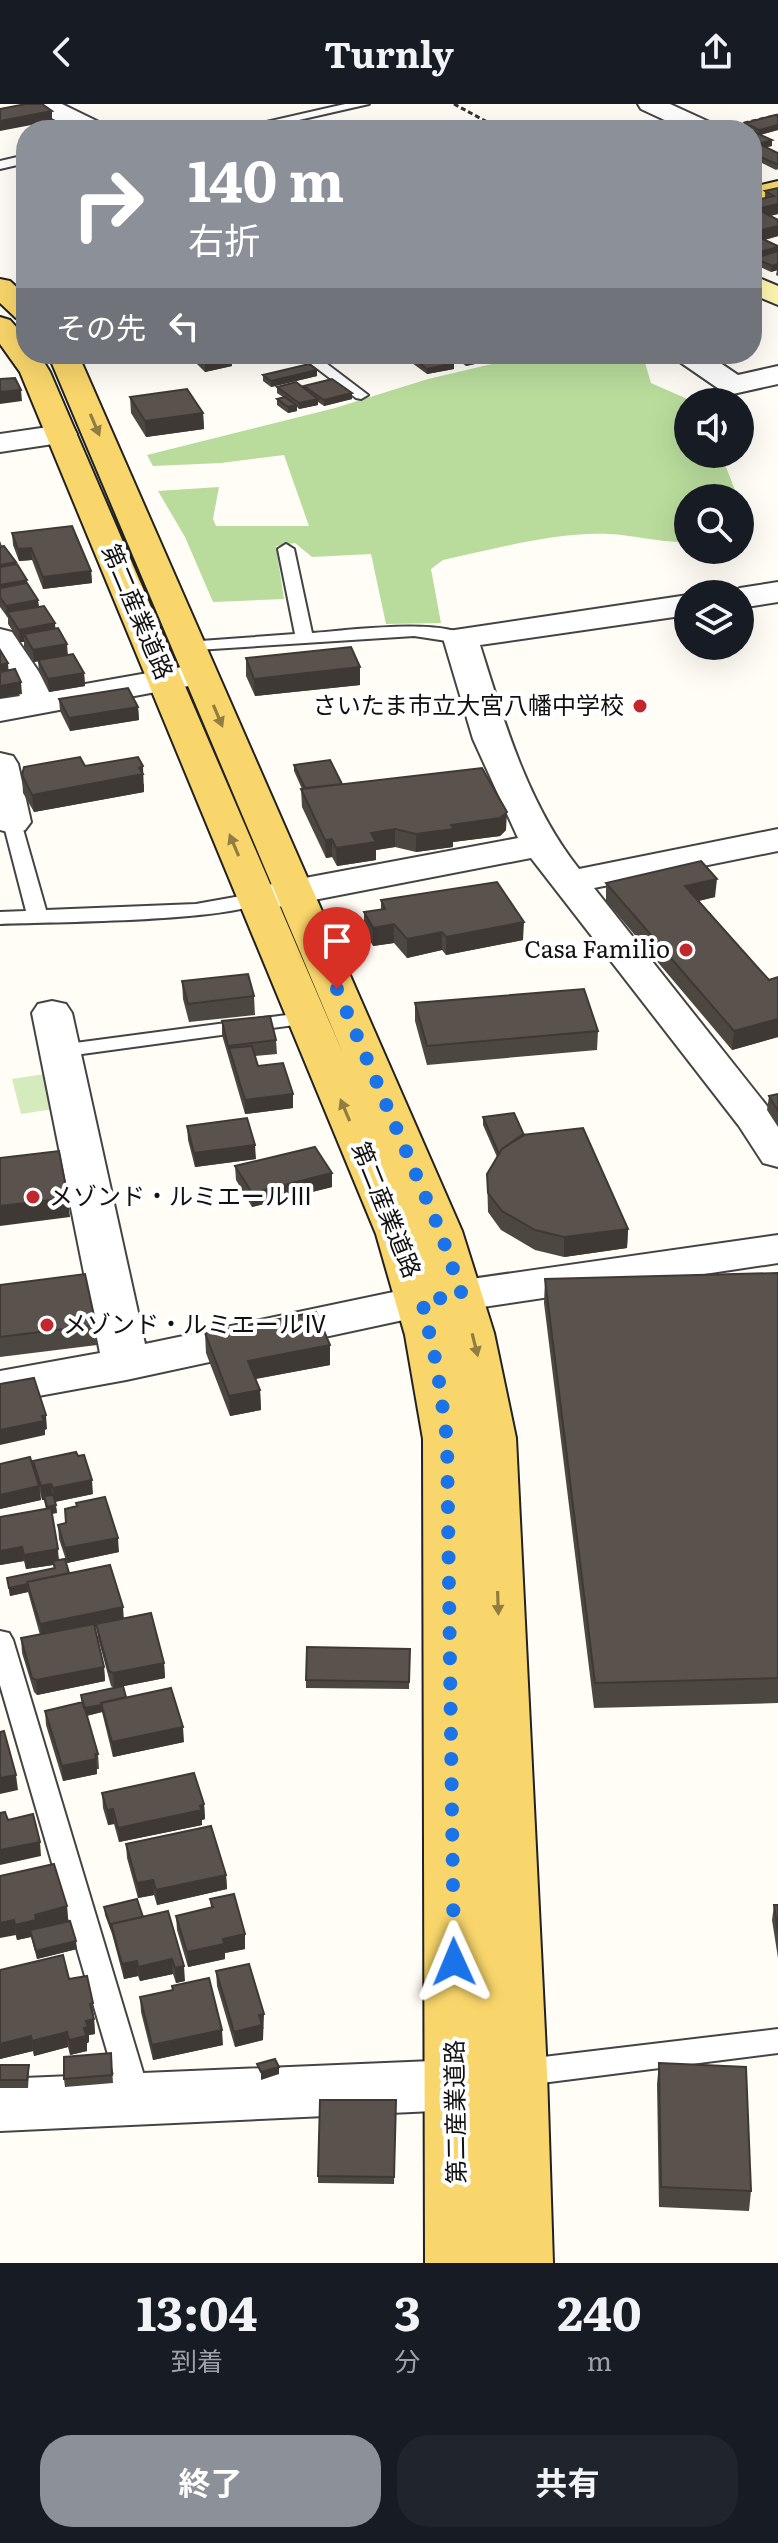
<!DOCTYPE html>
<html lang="ja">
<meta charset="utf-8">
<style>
body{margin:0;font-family:Literata,"Noto Sans JP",serif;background:#20242c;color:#f1f3f6;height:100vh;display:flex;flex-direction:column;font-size:30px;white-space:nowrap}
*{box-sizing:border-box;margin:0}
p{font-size:26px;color:#9ea1a6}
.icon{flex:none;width:44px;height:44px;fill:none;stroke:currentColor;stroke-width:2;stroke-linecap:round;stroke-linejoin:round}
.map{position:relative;height:2159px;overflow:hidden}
.panel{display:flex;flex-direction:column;background:#171b24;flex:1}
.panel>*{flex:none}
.banner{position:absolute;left:16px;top:16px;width:746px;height:244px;border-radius:32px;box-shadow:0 8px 32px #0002;background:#8c9099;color:#fff;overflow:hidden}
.buttons{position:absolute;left:674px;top:284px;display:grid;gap:16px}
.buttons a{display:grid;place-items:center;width:80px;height:80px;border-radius:50%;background:#171b24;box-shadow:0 8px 32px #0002;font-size:40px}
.pin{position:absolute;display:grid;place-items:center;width:68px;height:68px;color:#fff;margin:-82px -34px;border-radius:50% 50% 50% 0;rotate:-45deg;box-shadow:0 0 8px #0007}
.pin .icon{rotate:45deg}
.me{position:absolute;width:88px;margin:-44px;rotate:359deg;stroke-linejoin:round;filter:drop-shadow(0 0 6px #0008)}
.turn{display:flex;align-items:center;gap:28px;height:168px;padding:0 40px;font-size:36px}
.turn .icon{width:104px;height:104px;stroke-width:2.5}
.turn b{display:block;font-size:56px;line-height:68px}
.then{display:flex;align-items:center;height:76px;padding:0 40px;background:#0003;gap:16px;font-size:30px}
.eta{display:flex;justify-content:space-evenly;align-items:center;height:136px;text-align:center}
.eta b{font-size:48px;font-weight:700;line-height:56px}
.button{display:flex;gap:16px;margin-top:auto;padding:16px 40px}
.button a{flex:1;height:92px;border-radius:32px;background:#8c9099;color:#fff;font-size:32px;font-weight:700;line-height:92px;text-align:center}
.button a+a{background:#20242c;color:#f1f3f6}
header{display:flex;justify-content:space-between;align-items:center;height:104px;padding:0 40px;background:#171b24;font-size:36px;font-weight:700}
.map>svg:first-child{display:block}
.green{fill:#d5ebbd}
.forest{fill:#b9dc9c}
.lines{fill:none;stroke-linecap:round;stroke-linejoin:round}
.lane-casing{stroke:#444;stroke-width:4}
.street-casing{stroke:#444;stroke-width:4}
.secondary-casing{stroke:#333;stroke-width:4}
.primary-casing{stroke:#222;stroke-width:4}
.path{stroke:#333;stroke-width:3;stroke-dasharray:5 3;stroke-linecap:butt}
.lane{fill:#fff;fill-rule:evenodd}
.street{fill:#fff;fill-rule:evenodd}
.secondary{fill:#fff6b0;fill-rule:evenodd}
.primary{fill:#f9d66b;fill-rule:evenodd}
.wall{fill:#4d4742}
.shaded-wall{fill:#3f3936}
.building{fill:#5a524d;stroke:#3f3936;stroke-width:2}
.oneway{fill:#917d42}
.route{stroke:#1a73e8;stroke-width:14;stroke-dasharray:0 25.2}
.poi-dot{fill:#c4262e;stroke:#fff;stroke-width:3}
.labels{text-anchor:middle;stroke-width:8;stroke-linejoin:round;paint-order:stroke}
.street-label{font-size:24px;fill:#111;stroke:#fff}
.poi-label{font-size:24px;fill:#111;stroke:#fff;text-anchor:end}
</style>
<header><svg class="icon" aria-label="back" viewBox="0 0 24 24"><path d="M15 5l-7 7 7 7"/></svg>Turnly<svg class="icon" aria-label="share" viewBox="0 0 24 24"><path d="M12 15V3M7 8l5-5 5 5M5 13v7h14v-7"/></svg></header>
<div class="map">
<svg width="778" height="2159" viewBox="0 0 778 2159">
<rect width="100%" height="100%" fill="#fffdf5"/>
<path class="green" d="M50 969 60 1004 21 1010 12 975Z"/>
<path class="forest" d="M509 250 643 252 651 279 694 298H688V350H721L738 394H688V438C661 439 635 431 608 430 553 428 496 445 443 456L431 465 441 519 386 520 371 450 312 453 295 439 276 442 284 495 213 498 185 433 158 387 219 383 213 415 216 422H309L284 351 221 359 153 362 147 351 335 304 428 275 513 255Z"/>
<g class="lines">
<g class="lane-casing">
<path id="lane" d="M345 0H369L255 26H231Z
M26 51V59L0 65V57Z
M298 250H314L368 291 361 295 356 294Z
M286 440 294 445 312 529C344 527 446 513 469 534L460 539 414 532 181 547 178 543 187 538 295 530 278 445Z
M12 712 21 718 46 806 196 800 257 789 267 795C246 818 41 818 0 820V808L26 807 3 718Z
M317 907 327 913 324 917 60 953 50 947 60 941Z
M0 1527 9 1529 13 1536 151 1995 147 2004 136 2008 125 2004 121 1995 0 1581Z
M778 1925V1949L518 1982 507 1978 503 1969 507 1960 518 1956Z"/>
</g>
<g class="street-casing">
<path id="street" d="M30 0H62L105 21 109 26H76L33 5Z
M638 0H670L716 21 720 26H686L641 5Z
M672 250H707L738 271 778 262V280L733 290 722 287 677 256Z
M62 321 73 323 77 330 73 337 0 348V330Z
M778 478V498L740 504V490H726L740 484Z
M688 491V511L480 541C504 618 528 701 579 765L778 725V747L594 784 778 1016V1063L763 1059 739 1022 531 754 257 807 243 803 238 795 243 787 257 783 518 734 473 635 443 534 448 527Z
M0 525 12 528 51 586 199 560 211 563 216 570 211 577 199 580 0 617V595L20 592 0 562Z
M0 649 13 652 18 660 31 718 25 726 12 729 0 726Z
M52 897 66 900 72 909 145 1240 422 1182 778 1131V1159L422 1212 126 1276 0 1299V1267L100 1249 32 909 38 900Z
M483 1951 504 1958 513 1976 504 1994 456 2006 0 2027V1975L456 1956Z"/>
</g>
<g class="secondary-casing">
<path id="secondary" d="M752 171 778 182V201L752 190Z"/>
</g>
<g class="primary-casing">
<path id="primary" d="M778 77V93L752 99V83Z
M0 175 10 177 26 192V217L16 214 0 199Z
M0 213 10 216 26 234V250H39L50 268 344 952 48 250H78L462 1127 494 1229 516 1334 547 1969 553 2159H489L479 1705 489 2159H425L423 1335 405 1231 376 1130 20 268 0 240Z"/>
</g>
<path class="path" d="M454 0 502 26
M736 21 778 11"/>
<use href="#lane" class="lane"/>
<use href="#street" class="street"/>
<use href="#secondary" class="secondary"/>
<use href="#primary" class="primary"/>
</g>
<path class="wall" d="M778 12V26L760 31 772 36V42L766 43 778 49V65L776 66 756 56 752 57V26H737L744 24 745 19Z
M778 84V110L770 112 778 132 764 136 778 142V172L776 171 777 166 771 168 754 160 755 154 758 153 752 150V97L765 94V87Z
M191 250H232V262L205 268 191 254Z
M323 250H356V254L335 259Z
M357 250H395V254L370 260Z
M450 250H502V254L466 262Z
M412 253 454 259V265L427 270 412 259Z
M263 271 317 272 271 283 263 277Z
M304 282 352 295 324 302 318 298V301L299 305 297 303V307L288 309 277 301V295L283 293 277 289V283L304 284Z
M130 293 203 309 204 325 146 333 131 309Z
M12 429 91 467 92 479 43 485 32 456 19 457 13 441Z
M0 437 2 442 16 458V461L27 479 38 496 39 503 56 525 68 551 84 569 85 582 49 588 39 568 38 557 34 558 24 543V538H20L8 520V514L0 503Z
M246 554 360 581 255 592 246 572Z
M59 595 138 603 139 616 70 627 60 607Z
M294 661 342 680 506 726 500 732 453 738V743L416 748 395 743 376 746V756L337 762 332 753 326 754 302 703 301 685H302L294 667Z
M85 662 144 680V688L34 708 23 689 22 671Z
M606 779 715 793 699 797 769 876 778 873V933L732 946 606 797Z
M381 796 523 836 446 851 442 846 407 854 394 839 373 842 364 827V808L381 806Z
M182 877 254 892 255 911 189 918 183 895Z
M415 899 598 927 597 946 427 961 415 917Z
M222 917 276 936 277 950 255 952 258 962 293 1004 245 1010 222 931Z
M778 990V1023L767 1006 769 992Z
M483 1013 524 1031 628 1125 627 1144 564 1153 535 1146 501 1126 488 1108 487 1070 497 1053 483 1021Z
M187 1022 256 1055 195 1063 188 1036Z
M235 1062 332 1069V1083L252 1103 236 1076Z
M778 1169V1599L594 1604 544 1199 545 1175Z
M0 1181 96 1221 97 1241 0 1253Z
M205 1229 330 1241V1261L256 1275 260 1286 261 1306 230 1312 206 1249Z
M33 1357 93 1390 55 1398 57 1409 51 1410 59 1456 69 1469 124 1514 164 1559 165 1574 114 1584 111 1582 98 1534 97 1523H95L104 1563 105 1577 37 1591 34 1588 22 1549 21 1534 40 1531 28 1488 10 1492 7 1474 54 1464 53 1461 26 1465 24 1457 0 1461V1413L46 1405 44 1396H42L40 1388 41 1396 0 1405V1360L34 1367Z
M76 1399 119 1448 67 1459 59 1435 58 1421 66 1419 77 1403Z
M410 1545 409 1585 306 1584V1576Z
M81 1591 126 1593 184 1638 113 1653 102 1608 87 1612 98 1650 99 1665H97V1670L63 1677 46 1621 45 1607 82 1599Z
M102 1689 204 1700 205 1715 202 1716V1721L119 1738 114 1720 108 1721 103 1704Z
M126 1740 226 1771 227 1785 157 1801 154 1791 138 1794 127 1754Z
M0 1772 67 1802 68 1817 53 1821 77 1845 37 1855 31 1833 17 1836Z
M210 1795 245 1845 225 1849V1855L188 1863 177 1826 176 1812 211 1804Z
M774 1801H778V1854L772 1816Z
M104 1803 143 1813 185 1877 176 1879 173 1870 140 1877 138 1872 124 1875 112 1830 105 1811Z
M0 1866 69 1875 93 1899 95 1930 89 1931V1938L87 1939V1947L70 1951 68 1943 34 1952 33 1947 0 1955Z
M216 1867 264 1924 262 1925 263 1936 235 1943 217 1882Z
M172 1886 223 1941 153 1956 141 1908 140 1893Z
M111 1949 113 1979 65 1983 64 1975Z
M659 1959 751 2087 749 2107 659 2103 657 1980Z
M0 1961H29V1969L28 1984H0Z
M396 1996 394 2080 318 2079V2072Z"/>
<path class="shaded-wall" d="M52 7V17L0 27V17Z
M778 21V26L759 31V26Z
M772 36V42L759 45V40Z
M778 100V110L756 115 757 105Z
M778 122V132L761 137 762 126Z
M778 143V149L760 154V148Z
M778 160V166L771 168 772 162Z
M215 250H232V262L205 268V252Z
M239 250H263L240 255Z
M335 250H356V254L335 259Z
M370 250H395V254L370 260Z
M494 250H502V254L466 262V256Z
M454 259V265L427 270V265Z
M317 266V272L271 283V277Z
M21 286 22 297 0 300V288Z
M352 289V295L324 302V296Z
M318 295V301L299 305V299Z
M296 301 297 307 288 309V303Z
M203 309 204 325 146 333 145 317Z
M31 444 32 456 19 457 18 445Z
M16 458 17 470 0 473V461Z
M91 467 92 479 43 485V473Z
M27 476 28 488 0 493V481Z
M38 496 39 509 7 508V515L6 502Z
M55 519 56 532 24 530V538H20L19 526Z
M67 540 68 552 34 558 33 546Z
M8 559 9 572 0 574V561Z
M360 563V581L255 592 254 575Z
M84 569 85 582 49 588 48 575Z
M21 578 22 590 0 594V582Z
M138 603 139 616 70 627 69 614Z
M143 662 144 688 34 708 32 691Z
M507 708 506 726 500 732 453 738V743L416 748V730Z
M395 725V743L376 746V756L337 762 336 744 371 729Z
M332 735V753L326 754 325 736Z
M717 775 715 793 684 800 685 782Z
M524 818 523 836 446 851V833Z
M394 820V839L373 842V824Z
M442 828V846L407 854V835Z
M778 915V933L732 946 734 927Z
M293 990V1004L245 1010V996Z
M255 1041 256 1055 195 1063 194 1049Z
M332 1069V1083L252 1103V1089Z
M68 1094 70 1113 0 1122V1102Z
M628 1125 627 1144 564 1153V1133Z
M330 1241V1261L249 1276 248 1257Z
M260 1286 261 1306 230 1312 229 1292Z
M46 1311 47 1325 45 1326V1331L0 1341V1326Z
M92 1376 93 1390 54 1398 53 1384Z
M51 1380 53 1394 44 1392V1396H42L41 1382Z
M39 1382 41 1396 0 1405V1391Z
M56 1401 57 1409 48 1410 47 1403Z
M118 1434 119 1448 67 1459 65 1444Z
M22 1443 24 1457 0 1461V1447Z
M58 1445 59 1460 53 1457V1461L26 1465 24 1451Z
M27 1480 28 1488 10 1492 9 1484Z
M123 1503 124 1517 41 1534 40 1520Z
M164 1559 165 1574 114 1584 113 1569Z
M104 1563 105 1577 37 1591 36 1576Z
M101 1601 102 1608 85 1612 84 1604Z
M183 1623 184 1638 113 1653 112 1638Z
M96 1655 97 1670 63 1677 62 1662Z
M16 1671 18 1686 0 1690V1674Z
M204 1700 205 1715 202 1716V1721L119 1738 118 1724Z
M113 1705 114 1720 108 1721 107 1706Z
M40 1738 41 1752 0 1761V1746Z
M226 1771 227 1785 157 1801 156 1786Z
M153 1776 154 1791 138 1794 137 1779Z
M67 1802 68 1817 30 1826 31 1833 17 1836 15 1821 35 1811Z
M14 1816 16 1831 0 1834V1819Z
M245 1830V1845L225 1849V1855L188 1863 187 1848 223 1835Z
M76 1837 77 1845 37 1855 36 1847Z
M172 1855 173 1870 140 1877 138 1863Z
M137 1857 138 1872 124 1875 122 1860Z
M184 1862 185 1877 176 1879 175 1864Z
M264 1910 263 1936 235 1943 234 1928 259 1911Z
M94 1915 95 1930 89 1931V1938L87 1939V1947L70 1951 69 1936 84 1924 86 1917Z
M222 1926 223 1941 153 1956 152 1941Z
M67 1928 68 1943 34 1952 32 1937Z
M31 1932 33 1947 0 1955V1940Z
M279 1963V1970L261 1976V1968Z"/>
<path class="building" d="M26 0H42L52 7 0 17V5Z
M775 11 778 12V21L759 26 745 19Z
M752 27 772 36 759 40 778 49V60H776L756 51 752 52Z
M778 84V100L757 105 778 116V122L762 126 752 121V97L774 92 765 87Z
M752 130 778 142V143L760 148 752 144Z
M778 147V160L772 162 755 154Z
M426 250H443L454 259 427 265 412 253Z
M458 250H494L466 256Z
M309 260 317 266 271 277 263 271Z
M15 274 21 286 0 288V275Z
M332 275 352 289 324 296 304 282Z
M296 278 318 295 299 299 277 283Z
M187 285 203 309 145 317 130 293Z
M285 293 296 301 288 303 277 295Z
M72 422 91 467 43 473 31 444 18 445 12 429Z
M4 442 16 458 0 461V443Z
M17 460 27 476 0 481V463Z
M27 479 38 496 6 502 0 493V484Z
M44 502 55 519 19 526 7 508Z
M58 524 67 540 33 546 24 530Z
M351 543 360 563 254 575 246 554Z
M0 546 8 559 0 561Z
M73 550 84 569 48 575 38 556Z
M15 565 21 578 0 582V568Z
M128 584 138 603 69 614 59 595Z
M80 653 85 662 138 653 143 662 139 664 143 670 32 691 22 671 24 663Z
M330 656 342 680 305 684 294 661Z
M482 664 507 708 500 714 451 721 454 725 416 730 395 725 371 729 376 738 336 744 332 735 325 736 301 685Z
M701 757 717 775 685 782 769 876 778 873V915L734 927 606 779Z
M497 778 524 818 446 833 442 828 407 835 394 820 373 824 364 808 385 805 381 796Z
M248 870 254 892 188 900 182 877Z
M584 885 598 927 427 942 415 899Z
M270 912 276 936 228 942 222 917Z
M252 942 258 962 283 959 293 990 245 996 229 944Z
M778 990V1007L769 992Z
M514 1009 524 1031 502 1045 499 1050 483 1013Z
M247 1014 255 1041 194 1049 187 1022Z
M583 1024 628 1125 564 1133 535 1126 502 1107 488 1089 487 1070 502 1045 522 1031Z
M315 1043 332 1069 252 1089 235 1062Z
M59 1047 68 1094 0 1102V1054Z
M778 1169V1574L595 1579 545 1175Z
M85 1170 96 1221 0 1233V1181Z
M316 1208 330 1241 248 1257 260 1286 229 1292 205 1229Z
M34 1274 46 1311 42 1312 44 1317 0 1326V1280Z
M76 1348 78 1352 84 1351 92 1376 53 1384 51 1380 41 1382 33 1357Z
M30 1353 39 1382 0 1391V1360Z
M53 1391 56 1401 47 1403 44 1392Z
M105 1393 118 1434 65 1444 58 1421 66 1419 65 1405 77 1402 76 1399Z
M51 1404 58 1445 24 1451 22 1443 0 1447V1413Z
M65 1455 69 1469 27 1478 28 1480 9 1484 7 1474 55 1464 53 1457Z
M110 1461 123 1503 40 1520 27 1478Z
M151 1509 164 1559 113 1569 109 1567 96 1520Z
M94 1520 104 1563 36 1576 32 1574 21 1534Z
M307 1543 410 1545 409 1578 306 1576Z
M123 1582 126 1593 101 1599 102 1601 84 1604 81 1591Z
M171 1584 183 1623 112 1638 101 1599Z
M83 1598 98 1650H95L96 1655 62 1662 45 1607Z
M4 1627 16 1671 0 1674V1628Z
M194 1669 204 1700 200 1702 202 1706 118 1724 113 1705 107 1706 102 1689Z
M5 1708 8 1716 33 1710 40 1738 0 1746V1709Z
M211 1722 226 1771 156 1786 153 1776 137 1779 126 1740Z
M54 1760 67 1802 35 1811 36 1816 15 1821 14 1816 0 1819V1772Z
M234 1790 245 1830 223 1835 224 1840 187 1848 176 1812 213 1803 210 1795Z
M137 1795 143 1813 111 1820 112 1822 111 1823 104 1803Z
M774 1801H778V1828Z
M168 1807 184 1862 175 1864 172 1855 138 1863 137 1857 122 1860 111 1820Z
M70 1817 76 1837 36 1847 30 1826Z
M63 1851 69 1875 87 1872 93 1899 90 1900 94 1915 86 1917 88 1923 84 1924 86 1932 69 1936 67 1928 32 1937 31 1932 0 1940V1866Z
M249 1860 264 1910 259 1911 262 1921 234 1928 216 1867Z
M209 1874 222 1926 152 1941 140 1893 173 1886 172 1882Z
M111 1949 112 1971 64 1975V1953Z
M275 1955 279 1963 261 1968 257 1960Z
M659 1959 746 1963 751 2087 661 2083Z
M0 1961H29L27 1976H0Z
M320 1996H396L394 2073 318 2072Z"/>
<defs><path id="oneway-solid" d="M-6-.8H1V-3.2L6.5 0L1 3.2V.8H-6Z" transform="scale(2)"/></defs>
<g class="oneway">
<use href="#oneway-solid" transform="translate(95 321) rotate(67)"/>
<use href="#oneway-solid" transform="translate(218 612) rotate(67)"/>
<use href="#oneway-solid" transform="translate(234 741) rotate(-113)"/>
<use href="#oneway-solid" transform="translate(345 1006) rotate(-113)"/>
<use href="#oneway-solid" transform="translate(475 1241) rotate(76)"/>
<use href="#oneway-solid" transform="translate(498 1499) rotate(88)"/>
</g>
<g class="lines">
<path class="route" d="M337 885 440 1127 462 1191 422 1197 437 1263 447 1335 454 1858"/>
</g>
<g class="poi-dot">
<circle cx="640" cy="602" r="8"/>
<circle cx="686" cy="846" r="8"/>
<circle cx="33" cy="1093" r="8"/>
<circle cx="47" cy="1221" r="8"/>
</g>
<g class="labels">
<g class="street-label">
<text transform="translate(137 508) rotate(67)" y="8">第二産業道路</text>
<text transform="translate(386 1106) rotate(68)" y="8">第二産業道路</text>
<text transform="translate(456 2008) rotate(-91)" y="8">第二産業道路</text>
</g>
<g class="poi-label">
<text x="624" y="610">さいたま市立大宮八幡中学校</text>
<text x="670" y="854">Casa Familio</text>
<text x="49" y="1101" text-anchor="start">メゾンド・ルミエールⅢ</text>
<text x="63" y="1229" text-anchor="start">メゾンド・ルミエールⅣ</text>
</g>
</g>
</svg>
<div class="buttons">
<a><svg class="icon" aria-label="sound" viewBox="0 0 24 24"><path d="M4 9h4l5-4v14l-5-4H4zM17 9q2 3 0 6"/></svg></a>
<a><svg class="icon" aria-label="search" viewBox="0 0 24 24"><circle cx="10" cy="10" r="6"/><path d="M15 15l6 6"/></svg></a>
<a><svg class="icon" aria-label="layers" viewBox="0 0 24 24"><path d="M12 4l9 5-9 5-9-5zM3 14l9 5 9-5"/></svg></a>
</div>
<div class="pin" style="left:337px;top:885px;background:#d93025"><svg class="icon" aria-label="arrive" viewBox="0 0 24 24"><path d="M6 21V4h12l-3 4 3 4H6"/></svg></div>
<svg class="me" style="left:454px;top:1858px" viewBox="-20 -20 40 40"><path d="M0-17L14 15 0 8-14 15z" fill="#1a73e8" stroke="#fff" stroke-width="4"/></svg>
<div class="banner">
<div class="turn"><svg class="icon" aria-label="right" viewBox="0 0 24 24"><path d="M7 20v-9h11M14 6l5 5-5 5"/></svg><div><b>140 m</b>右折</div></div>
<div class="then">その先<svg class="icon" aria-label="left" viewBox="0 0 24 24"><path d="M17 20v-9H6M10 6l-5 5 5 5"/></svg></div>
</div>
</div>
<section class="panel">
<div class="eta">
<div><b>13:04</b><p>到着</p></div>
<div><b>3</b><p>分</p></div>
<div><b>240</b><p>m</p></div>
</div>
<div class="button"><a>終了</a><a>共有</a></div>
</section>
